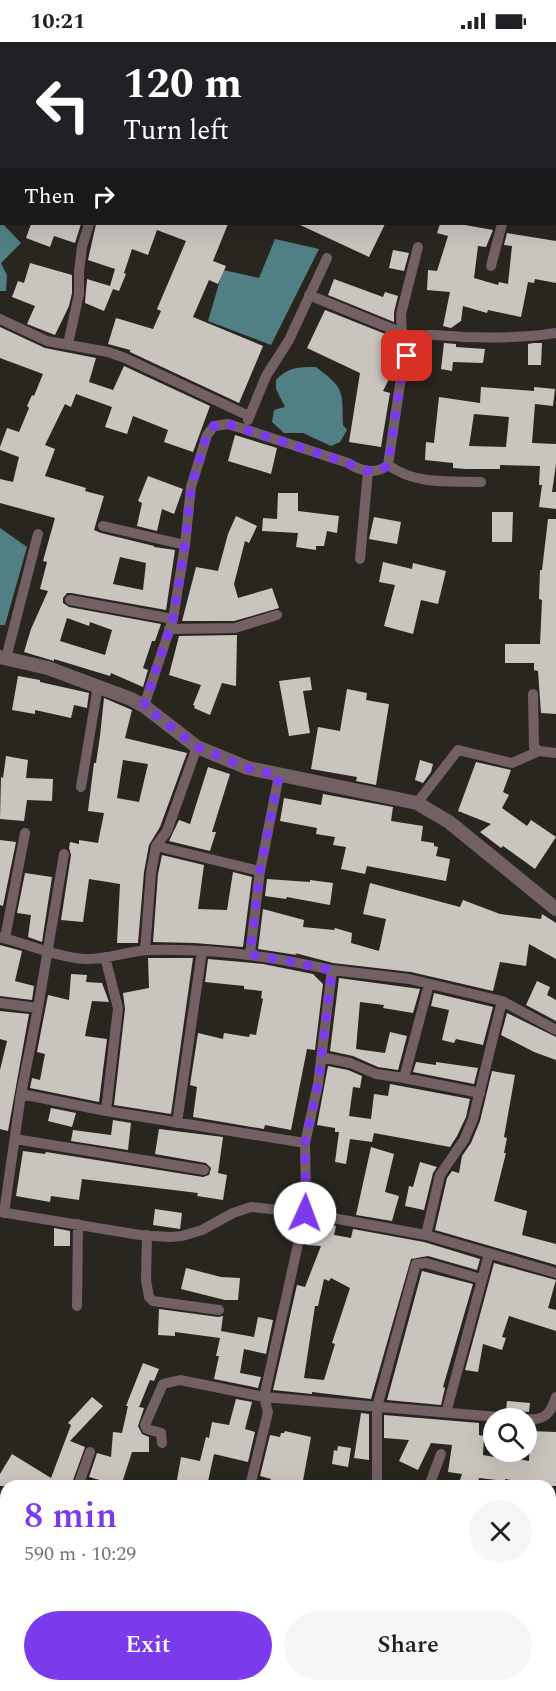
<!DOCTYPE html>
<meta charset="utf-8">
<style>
body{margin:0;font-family:Spectral,serif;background:#f6f6f6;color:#202124;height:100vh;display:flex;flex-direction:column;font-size:22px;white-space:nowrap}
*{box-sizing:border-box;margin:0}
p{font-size:20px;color:#757577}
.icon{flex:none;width:33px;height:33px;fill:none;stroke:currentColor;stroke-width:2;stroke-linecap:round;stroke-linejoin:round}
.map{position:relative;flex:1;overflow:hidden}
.side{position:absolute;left:0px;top:1438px;width:556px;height:212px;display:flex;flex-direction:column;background:#fff;border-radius:18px 18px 0 0;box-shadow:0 6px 24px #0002}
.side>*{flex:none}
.hud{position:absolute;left:0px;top:0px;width:556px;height:183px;box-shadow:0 6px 24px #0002;background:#202124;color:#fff;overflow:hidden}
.buttons{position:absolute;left:483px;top:1366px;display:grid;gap:12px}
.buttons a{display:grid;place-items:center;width:54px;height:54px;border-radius:50%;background:#fff;box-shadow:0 6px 24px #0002;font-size:30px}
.pin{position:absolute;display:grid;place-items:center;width:51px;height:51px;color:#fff;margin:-26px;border-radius:12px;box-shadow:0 3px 9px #0006}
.me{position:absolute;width:66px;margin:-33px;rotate:2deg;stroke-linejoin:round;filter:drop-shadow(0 0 4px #0008)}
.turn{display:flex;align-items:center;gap:21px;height:126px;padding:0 24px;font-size:27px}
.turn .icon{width:78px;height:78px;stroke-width:2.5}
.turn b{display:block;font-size:42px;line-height:51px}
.then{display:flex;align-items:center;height:57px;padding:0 24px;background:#0003;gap:12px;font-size:22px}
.round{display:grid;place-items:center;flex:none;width:63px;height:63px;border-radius:32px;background:#f6f6f6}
.head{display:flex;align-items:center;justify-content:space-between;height:102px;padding:0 24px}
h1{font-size:36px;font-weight:600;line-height:45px;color:#7c3aed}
.action{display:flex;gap:12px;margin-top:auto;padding:12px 24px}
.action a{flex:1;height:69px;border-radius:36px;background:#7c3aed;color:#fff;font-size:24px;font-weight:600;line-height:69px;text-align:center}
.action a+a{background:#f6f6f6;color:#202124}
.status{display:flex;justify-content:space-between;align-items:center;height:42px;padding:0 30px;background:#fff;direction:ltr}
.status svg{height:16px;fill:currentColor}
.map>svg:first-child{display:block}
.water{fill:#508084}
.building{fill:#cac4be;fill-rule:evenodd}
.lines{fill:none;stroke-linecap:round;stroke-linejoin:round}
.minor{stroke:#726064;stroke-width:10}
.tertiary{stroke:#726064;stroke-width:14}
.route{stroke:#7c3aed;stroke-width:10;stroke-dasharray:0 18}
</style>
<div class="status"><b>10:21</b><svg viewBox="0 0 49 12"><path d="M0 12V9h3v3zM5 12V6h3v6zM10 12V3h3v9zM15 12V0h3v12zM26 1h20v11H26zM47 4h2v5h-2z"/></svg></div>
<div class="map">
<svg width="556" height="1649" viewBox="0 0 556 1649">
<rect width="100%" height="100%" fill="#292620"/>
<path class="water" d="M0 182H3L21 201 1 221 7 233 6 249H0Z
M275 197 319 207 271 303 208 279 223 228 259 236Z
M316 325C345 347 342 348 343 383L347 388 340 400 331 404 303 391H284L272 380 274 368 285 365 276 347V338C288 325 299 325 316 325Z
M0 486 27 505 5 583H0Z"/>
<path class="building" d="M31 182H81L75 201 54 194 50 205 26 196Z
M96 182H228L213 219 226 224 218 242 209 238 193 275 263 304 239 361 130 310V308L108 302 116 276 153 287 161 269 157 267 186 199 157 188 148 213 132 207 124 231 117 228 126 232 119 249 113 247 104 269 85 261 87 237 110 244 115 227 88 218Z
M298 182H385L369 215Z
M440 182H466L465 183 493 188 486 205 478 204 474 236 498 243 499 240 508 242 512 204 504 203 507 191 556 199V241L535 237 534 241 528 240 521 275 488 268 487 271 463 264 461 279 451 286 443 284 450 250 427 248 428 228 437 229 448 194 437 191Z
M393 208 409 211 404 229 389 226Z
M30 221 72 233V251L69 264 55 293 27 282 35 264 12 255 18 239 24 241Z
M334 237 383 255 385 250 398 254 394 270V280L328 253Z
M325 268 403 299 399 317 383 349 390 351 381 405 349 400 360 331 307 306Z
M0 285 45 306 96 316 89 340 113 348 124 324 210 364 193 410 164 400 168 388 133 374 127 392 105 385 112 365 76 352 71 365 65 362 45 403 55 407 45 434 86 446 85 449 104 454 94 488 101 491 154 504V505L175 508 166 568 71 551H67L63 556V561L69 565 161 582 155 599H152L143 626 148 628 143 645 111 631 110 634 54 617V619L24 610 31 587 48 549 40 547 47 520 43 519 55 476 0 461V437L13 440 19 415 0 408V405L7 386 19 390 29 366 27 364 32 353 34 354 43 332 0 316ZM120 515 146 521 143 548 113 542ZM67 576 89 584 90 580 112 588 105 613 60 599Z
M444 301 456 302V305L485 307 483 321 453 320 452 329 441 327Z
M534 301H542L541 323H528V302Z
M481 345 534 349V345L555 347 553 364 535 362 532 401 556 402V422L552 450H556V467L539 465 542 443H539L540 424 500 423V427H466L453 426V421L425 418 426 400 434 401 439 355 480 361ZM474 372 509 375 506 405 469 404Z
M235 393 277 406 271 432 228 419Z
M148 434 183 447 174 472 162 467 157 489 137 484 142 461 138 459Z
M278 451H298V469L339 474 337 491 327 489 324 504H316V508L296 505 298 491 262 489 263 476 277 477Z
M492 470H513L512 500H492Z
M236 474 257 484 249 501 245 499 234 542 238 556 272 546 279 566 234 579H182L196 525 218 529 228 492Z
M374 475 401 480 397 502 369 497Z
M548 477H556V672L541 671 538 629 534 628V621H505V602H540L542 558 539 557 540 528H542Z
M383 520 412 527 413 521 446 529 438 562 421 558 413 592 384 584 395 543 379 540Z
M237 593 236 644 222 641 210 673 194 666 195 664 193 663 201 643 169 633 179 594Z
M18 634 40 638V640L89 651 87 666 74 663 71 676 35 668V672L12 668Z
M310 635 312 648 303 649 310 691 289 694 279 639Z
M347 647 367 651 366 658 389 662 376 743 356 739 357 735 311 727 318 685 340 689Z
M104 656 132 668 125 696 187 711 160 785 149 803 144 830 138 901H117L120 842 89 837 83 880 61 878 71 813 69 806 70 800 79 802V798L98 801 104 771 88 769 94 721H96L100 694ZM123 718 148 722 139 760 117 756Z
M6 714 28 718 26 736 53 737 52 759 27 758 24 779 0 777 1 735 3 736Z
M420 718 433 722 431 730 423 741 415 738Z
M476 720 511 728 503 750 509 753 502 766 527 784 531 778 556 795 535 827 503 804 501 806 480 790 491 782 458 769Z
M208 725 230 732 212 790H216L210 809 169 799 179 778 190 782Z
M323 752 393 765 391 779 423 784 421 799 434 801V804L438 805 436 814 450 817 446 839 367 824 365 832 341 827 346 805 333 803 335 795 316 792 317 786 280 779 284 756 321 763Z
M0 798 16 800 3 864 0 863Z
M162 813 204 823 198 867 227 868 233 830 252 835 243 905 195 901 153 900 158 832Z
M25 831 52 835 42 900 28 895 31 873 17 871Z
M267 837 310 840V838L333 841 330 863 287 855 286 857 265 854Z
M370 841 460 865 463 858 500 872 541 877 542 872 556 881V917L529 902 526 924 500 920 493 949 411 930 333 921 295 911 297 913 258 907 263 867 304 878 303 885 334 888 335 886 352 891 351 901 379 909 386 877 363 872Z
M0 903 22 909 15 939 34 944 32 958 0 954Z
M148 916H193L171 1072 114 1063 125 967 123 951 149 946Z
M208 917 263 922 313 932 323 942 315 1008 307 1007 291 1088 265 1083 264 1087 193 1075 197 1045 190 1043 198 991 223 997 224 991 249 995 250 992 256 993 263 957 261 956 262 949 244 947V944L205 940Z
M71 932 87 933 86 940 102 941 109 960 92 959 85 994 107 997 99 1060 30 1046 32 1036 40 1038 45 1012 37 1010 48 953 69 958Z
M339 936 420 947 413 971 383 966 384 963 360 960 356 1007 385 1011 390 990 407 994 398 1028 378 1025 353 1014 330 1009Z
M537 939 550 945 547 953 556 958V979L526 963Z
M434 951 493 965 483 1003 456 997 454 1001 442 998 449 968 431 964Z
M0 969 29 972 8 1089 0 1087V1028L7 999 0 997Z
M507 971 556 995V1018L534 1010 501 993Z
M416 1020 436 1023V1020L478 1026 474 1042 413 1030Z
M328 1024 348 1028 362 1034 360 1046 353 1045 349 1074 371 1077 374 1052 388 1054 390 1042 470 1057 466 1075 457 1094 450 1105 374 1091 372 1100 350 1097 346 1122 335 1120 339 1090H335V1086L317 1083Z
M492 1029 515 1033 504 1095 507 1096 504 1111H506L494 1159 527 1169 522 1193 556 1202V1223L435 1188 447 1136 452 1129 459 1131 462 1114 471 1101 480 1079Z
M51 1066 76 1071 72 1085 48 1079Z
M113 1078 131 1081 128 1108 71 1099 73 1088 111 1093Z
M159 1087 223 1095 218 1131 227 1133 223 1158 197 1154 198 1151 82 1137 79 1158 51 1154 50 1160 16 1154 23 1109 45 1112 46 1110 203 1135 209 1133 211 1126 206 1121 155 1112Z
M371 1105 394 1112 385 1150 399 1154 392 1179 356 1173Z
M420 1120 437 1125 433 1131 424 1168 405 1164 409 1144 413 1145Z
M155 1167 182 1171 180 1187 153 1183Z
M311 1180 336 1184 334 1193 351 1196 353 1187 424 1200 480 1217 477 1228 428 1214 411 1217 371 1357 312 1350V1352L273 1348 297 1243 305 1245 321 1204 306 1203ZM331 1236 350 1246 332 1301 335 1302 324 1338 304 1336 315 1264H318L324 1237 329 1239Z
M54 1186 70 1189V1204H54Z
M494 1221 556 1238 548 1266 556 1268V1289L509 1274 502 1295 506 1296 502 1308 483 1302 478 1330 465 1328Z
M186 1226 221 1235 240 1236 238 1258H225L181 1247Z
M422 1229 473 1242 443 1345 445 1346 441 1363 387 1358Z
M159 1267 218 1275 223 1274 221 1289 254 1295 258 1275 273 1278 266 1312 244 1307 240 1331 261 1335 258 1346 214 1337 219 1314H216L220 1296 175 1290V1294L158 1293Z
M143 1321 159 1327 154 1339 150 1338 139 1365 144 1366 138 1384 142 1392 149 1395V1410H132L121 1444 89 1435 97 1411 111 1415 113 1390 122 1391 128 1364H126Z
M92 1355 103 1364 70 1399 85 1405 71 1444H0V1432L12 1412 51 1436 71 1383 68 1381Z
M236 1357 252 1360 245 1387 255 1390 248 1420 214 1412 207 1444H176L181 1415 200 1419 206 1395 209 1396 212 1380 229 1383Z
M507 1359 530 1361 529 1370 506 1368Z
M361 1371 369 1372V1418L354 1416Z
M384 1373 479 1381V1393L484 1394 483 1413 512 1418V1416L529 1419 530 1389 556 1390V1444H536V1442L505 1437V1439L479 1436 477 1444H458L462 1432 448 1430 452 1403 431 1401 418 1428 399 1419 409 1398 384 1396Z
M285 1389 311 1395 302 1444H269L271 1437 260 1434 270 1393 280 1395 281 1391H284Z
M338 1404 351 1406 348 1425 332 1422 334 1408 337 1409Z"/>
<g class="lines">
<path class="minor" d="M44 2V0
M111 2 112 0
M453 2V0
M0 99 2 94
M555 164H556
M491 224 502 182
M309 253 412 295
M0 277 47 299 108 310 125 316 249 374
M402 291 401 272 418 205
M68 302 79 252V230L82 205 89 182
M248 378 266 334 289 298 327 216
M388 423C416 443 448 439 481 440
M103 484 185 503
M360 517 368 429
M70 558 173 577
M169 587 235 586 277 573
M6 616 38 492
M533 652 534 705 539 709 556 711
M144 664 173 577 185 503 191 445 207 393 214 384 228 382 244 387 348 421C360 429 376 433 388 423L400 342 412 295C430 291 445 294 463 295 493 296 526 296 556 291
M81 745 98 644
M417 761 458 708 512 721 539 709
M156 804 260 829
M0 895C28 902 56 915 85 917 106 918 127 909 149 908 211 906 271 914 332 928L318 1042 305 1101 306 1155 305 1171 264 1355 268 1370 250 1444
M5 896 25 791
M145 908 151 831 156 804 167 789 197 705
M250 912 260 829 279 733
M105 915 118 966 106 1069
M332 928 409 937 502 959
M0 961 38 966
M321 1015 350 1021 376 1032 404 1036 480 1051
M404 1036 429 942
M21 1052 106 1069 305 1101
M177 1081 202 909
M15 1097 204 1128
M0 1170 140 1193 170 1195 182 1194 202 1188 233 1171 251 1165 305 1171 426 1193 556 1231
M4 1171 21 1052 38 966 64 812
M147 1193 146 1238 149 1255 153 1259 219 1268
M426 1193 440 1133 464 1098 473 1077 502 959 556 988
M77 1264 78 1182
M446 1371 489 1212
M526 1377C545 1379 551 1371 556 1355
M162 1401 161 1391 147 1387 145 1383 163 1342 180 1338 264 1355 521 1377
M78 1444 90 1410
M377 1444V1365L416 1222 426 1221 481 1237
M429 1444 441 1412
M550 1472 556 1474
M550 1536 556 1523
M0 1587 6 1588
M186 1649 187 1644
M438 1649 440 1644
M513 1649 515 1644"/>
<path class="tertiary" d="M0 615 48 626 131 657 144 664 197 705 248 726 417 761 449 780 556 867
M0 1459 6 1463
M482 1644 497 1649"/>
</g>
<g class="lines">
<path class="route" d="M305 1171 306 1155 305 1101 318 1042 332 928 250 912 260 829 279 734 248 726 197 705 144 664 173 577 185 503 191 445 207 393 214 384 228 382 348 421C360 429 376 433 388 423L400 342 407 314"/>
</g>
</svg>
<div class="buttons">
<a><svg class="icon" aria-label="search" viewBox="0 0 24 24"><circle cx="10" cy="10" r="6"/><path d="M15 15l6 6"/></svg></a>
</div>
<div class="pin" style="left:407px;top:314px;background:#d93025"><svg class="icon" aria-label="arrive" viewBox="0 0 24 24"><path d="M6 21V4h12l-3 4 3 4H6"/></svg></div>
<svg class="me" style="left:305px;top:1171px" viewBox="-20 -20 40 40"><circle r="19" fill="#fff"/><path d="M0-13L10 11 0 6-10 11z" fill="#7c3aed"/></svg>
<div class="hud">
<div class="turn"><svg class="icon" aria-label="left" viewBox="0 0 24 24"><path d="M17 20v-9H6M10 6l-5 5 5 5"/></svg><div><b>120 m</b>Turn left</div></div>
<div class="then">Then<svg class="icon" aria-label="right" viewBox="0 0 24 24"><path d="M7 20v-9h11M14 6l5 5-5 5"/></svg></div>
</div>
<section class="side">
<div class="head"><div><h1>8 min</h1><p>590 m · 10:29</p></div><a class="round"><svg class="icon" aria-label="close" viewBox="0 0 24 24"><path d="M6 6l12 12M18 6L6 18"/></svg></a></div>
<div class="action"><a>Exit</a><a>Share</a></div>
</section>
</div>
